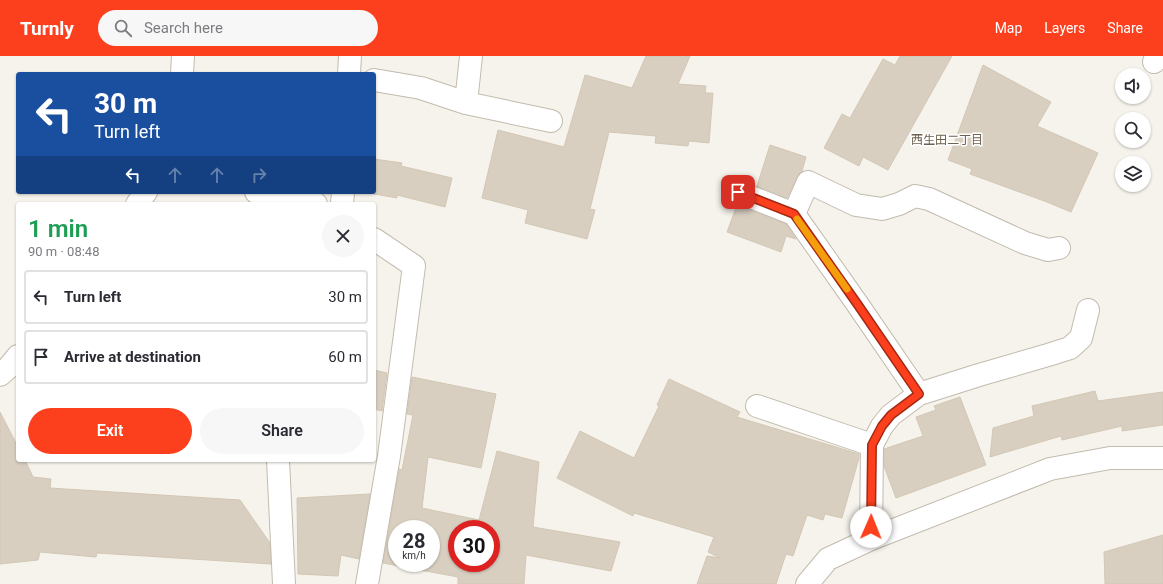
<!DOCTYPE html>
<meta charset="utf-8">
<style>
body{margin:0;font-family:Roboto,"Noto Sans JP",sans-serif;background:#f7f7f7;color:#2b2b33;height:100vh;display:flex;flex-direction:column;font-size:15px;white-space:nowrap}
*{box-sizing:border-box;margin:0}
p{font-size:13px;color:#7c7c81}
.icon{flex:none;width:22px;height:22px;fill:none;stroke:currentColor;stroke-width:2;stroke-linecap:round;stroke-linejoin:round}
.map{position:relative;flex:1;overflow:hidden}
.details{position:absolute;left:16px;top:146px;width:360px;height:260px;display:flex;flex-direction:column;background:#fff;border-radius:4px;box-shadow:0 1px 3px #0004}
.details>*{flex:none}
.top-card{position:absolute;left:16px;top:16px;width:360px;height:122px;border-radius:4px;box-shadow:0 1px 3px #0004;background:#1a4fa0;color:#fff;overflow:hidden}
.controls{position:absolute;left:1115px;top:12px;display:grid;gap:8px}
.controls a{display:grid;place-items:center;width:36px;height:36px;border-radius:50%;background:#fff;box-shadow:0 1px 3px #0004;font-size:20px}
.speed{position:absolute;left:388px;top:464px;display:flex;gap:8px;font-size:20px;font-weight:700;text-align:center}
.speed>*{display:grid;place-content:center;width:52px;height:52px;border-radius:50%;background:#fff;box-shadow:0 1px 3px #0004;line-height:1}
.speed small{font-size:10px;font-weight:400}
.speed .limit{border:6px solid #d22;background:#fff;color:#111}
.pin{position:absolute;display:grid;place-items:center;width:34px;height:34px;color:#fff;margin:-17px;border-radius:8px;box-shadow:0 2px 6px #0006}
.me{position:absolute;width:44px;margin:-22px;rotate:1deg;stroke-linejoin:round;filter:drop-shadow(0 0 3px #0008)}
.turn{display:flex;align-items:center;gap:14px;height:84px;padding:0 12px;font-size:18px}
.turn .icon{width:52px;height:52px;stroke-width:2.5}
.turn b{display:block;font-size:28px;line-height:34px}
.lanes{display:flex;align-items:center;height:38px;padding:0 12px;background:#0003;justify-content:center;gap:20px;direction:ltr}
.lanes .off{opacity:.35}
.round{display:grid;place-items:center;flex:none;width:42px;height:42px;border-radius:21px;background:#f7f7f7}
.overview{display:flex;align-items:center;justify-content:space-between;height:68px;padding:0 12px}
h1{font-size:24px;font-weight:600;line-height:30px;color:#1e9e55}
.button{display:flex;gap:8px;margin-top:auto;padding:8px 12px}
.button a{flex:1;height:46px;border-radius:24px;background:#fc3f1d;color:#fff;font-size:16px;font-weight:600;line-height:46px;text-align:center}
.button a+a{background:#f7f7f7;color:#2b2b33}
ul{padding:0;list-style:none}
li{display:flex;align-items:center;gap:12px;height:54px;margin:0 8px 6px;padding:0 4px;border:2px solid #e1e1e2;border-radius:4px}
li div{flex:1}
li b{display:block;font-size:15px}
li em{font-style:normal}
header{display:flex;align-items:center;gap:24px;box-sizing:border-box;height:56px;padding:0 20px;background:#fc3f1d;color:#fff}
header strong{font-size:19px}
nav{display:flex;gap:22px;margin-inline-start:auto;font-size:14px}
.search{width:280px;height:36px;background:#f7f7f7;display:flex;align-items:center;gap:10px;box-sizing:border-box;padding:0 14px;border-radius:22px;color:#7c7c81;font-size:15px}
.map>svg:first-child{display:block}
.building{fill:#d8cfc1;stroke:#d3c7b4;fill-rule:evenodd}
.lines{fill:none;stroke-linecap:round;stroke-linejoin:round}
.minor-casing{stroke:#c2bbae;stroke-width:24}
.minor{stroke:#fff;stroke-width:22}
.route-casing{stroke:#a42913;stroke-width:10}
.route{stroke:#fc3f1d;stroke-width:7}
.slow{stroke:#f59e0b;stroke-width:7}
.labels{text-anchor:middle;stroke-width:3;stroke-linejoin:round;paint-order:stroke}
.neighbourhood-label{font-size:12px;fill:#6e6250;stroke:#fff}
</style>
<header>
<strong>Turnly</strong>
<div class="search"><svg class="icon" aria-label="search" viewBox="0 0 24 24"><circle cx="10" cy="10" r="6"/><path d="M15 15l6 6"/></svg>Search here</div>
<nav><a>Map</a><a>Layers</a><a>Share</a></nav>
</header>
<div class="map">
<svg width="1163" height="528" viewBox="0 0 1163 528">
<rect width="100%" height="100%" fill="#f6f3ec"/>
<path class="building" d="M646 0H690L678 28 706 30 705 37H713L709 87 689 85 688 90 655 87 656 80 609 76 590 153 595 154 587 183 525 167 528 154 482 142 498 74 564 91 585 19 632 32Z
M900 0H952L888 114 863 101 859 110 824 92 842 58 850 62 883 3 895 9Z
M983 9 1051 46 1037 70 1098 97 1071 156 1047 146 970 118 972 113 948 104Z
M770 89 806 101 802 115 797 121 787 142 757 130Z
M374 103 402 107 401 110 452 122 445 151 397 139V142L374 138Z
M737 149 786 168 796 183 786 180 781 196 727 176Z
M374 314 387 317 382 355 374 353Z
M412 321 496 338 481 412 428 401 422 452 479 464 497 395 539 406 533 471 620 486 611 515 526 499 524 528H458V521L383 507 399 413 402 414 413 359 407 358ZM397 473H431V507H397ZM457 473H491V507H457Z
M669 323 740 356 737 361 859 398V402L842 462 825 458 823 464 807 459 793 500 786 498 776 528H697L707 500 720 502 708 496 714 481 634 457 633 460 557 422 580 375 634 402 659 350 657 349Z
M1095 335 1098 345 1163 336V369L1122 375V370L1062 384 1061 380 990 401 993 372 1034 360 1032 350Z
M960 341 986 409 896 442 884 410V393L923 380 916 361 936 354 934 350Z
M0 356 18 391V404H25L33 421 51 423 50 432 240 444 270 487 271 508 97 497 96 501 40 496 38 504 0 508Z
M370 438 359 503 341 499 338 520 298 518 297 442Z
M1163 479V528H1105L1104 496Z"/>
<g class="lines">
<g class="minor-casing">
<path id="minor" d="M1154 6 1156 0
M182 18 183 0
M349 18 350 0
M374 24 421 32 466 47 551 65
M466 47 471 0
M256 136 313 146 316 148
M738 136 794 158 858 249 919 338
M137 148 146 136
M342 148 343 136
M794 158 808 126 856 149 882 153 899 148 915 140 929 143 1025 187 1048 194 1059 192
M0 319 8 312 18 300
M757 350 872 389
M278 404 284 528
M871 483 872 389 882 370 891 359 919 338 979 319 1048 299 1070 292 1081 282 1088 254
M367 528 389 400 414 210 374 183
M807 528 828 503 871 483 1050 413 1110 402H1163"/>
</g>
<use href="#minor" class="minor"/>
</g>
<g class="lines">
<g class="route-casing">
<path id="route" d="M738 136 794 158 858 249 919 338 891 359 882 370 872 389 871 471"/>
</g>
<use href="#route" class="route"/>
<path class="slow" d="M797 163 847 233"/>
</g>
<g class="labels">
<g class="neighbourhood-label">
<text x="947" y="88">西生田二丁目</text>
</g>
</g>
</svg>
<div class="controls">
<a><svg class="icon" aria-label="sound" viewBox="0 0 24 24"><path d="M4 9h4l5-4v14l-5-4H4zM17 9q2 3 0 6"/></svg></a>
<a><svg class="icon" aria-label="search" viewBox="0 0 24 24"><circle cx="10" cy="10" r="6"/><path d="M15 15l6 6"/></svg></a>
<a><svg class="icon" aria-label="layers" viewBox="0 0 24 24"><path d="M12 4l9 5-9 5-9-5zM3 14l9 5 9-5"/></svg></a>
</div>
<div class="speed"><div>28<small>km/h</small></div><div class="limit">30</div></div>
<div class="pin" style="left:738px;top:136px;background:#d93025"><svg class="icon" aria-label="arrive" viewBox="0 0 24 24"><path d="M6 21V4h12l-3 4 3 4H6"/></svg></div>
<svg class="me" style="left:871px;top:471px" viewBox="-20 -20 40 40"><circle r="19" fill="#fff"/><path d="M0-13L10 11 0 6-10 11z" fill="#fc3f1d"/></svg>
<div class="top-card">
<div class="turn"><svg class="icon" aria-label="left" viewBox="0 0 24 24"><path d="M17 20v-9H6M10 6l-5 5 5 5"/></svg><div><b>30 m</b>Turn left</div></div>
<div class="lanes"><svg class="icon" aria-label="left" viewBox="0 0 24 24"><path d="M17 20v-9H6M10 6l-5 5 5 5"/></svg><svg class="icon off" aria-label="ahead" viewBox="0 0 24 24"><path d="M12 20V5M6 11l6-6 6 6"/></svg><svg class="icon off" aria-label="ahead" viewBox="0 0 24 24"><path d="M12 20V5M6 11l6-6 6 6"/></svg><svg class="icon off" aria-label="right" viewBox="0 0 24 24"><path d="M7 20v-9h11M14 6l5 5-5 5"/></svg></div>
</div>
<section class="details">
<div class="overview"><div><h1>1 min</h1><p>90 m · 08:48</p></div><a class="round"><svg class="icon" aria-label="close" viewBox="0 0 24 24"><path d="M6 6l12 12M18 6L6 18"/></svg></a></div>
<ul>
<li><svg class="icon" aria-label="left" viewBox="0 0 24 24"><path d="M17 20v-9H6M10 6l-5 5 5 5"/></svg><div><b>Turn left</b></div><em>30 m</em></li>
<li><svg class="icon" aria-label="arrive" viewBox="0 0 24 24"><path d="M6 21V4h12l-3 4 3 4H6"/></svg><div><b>Arrive at destination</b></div><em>60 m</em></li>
</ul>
<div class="button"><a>Exit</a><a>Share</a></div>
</section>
</div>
